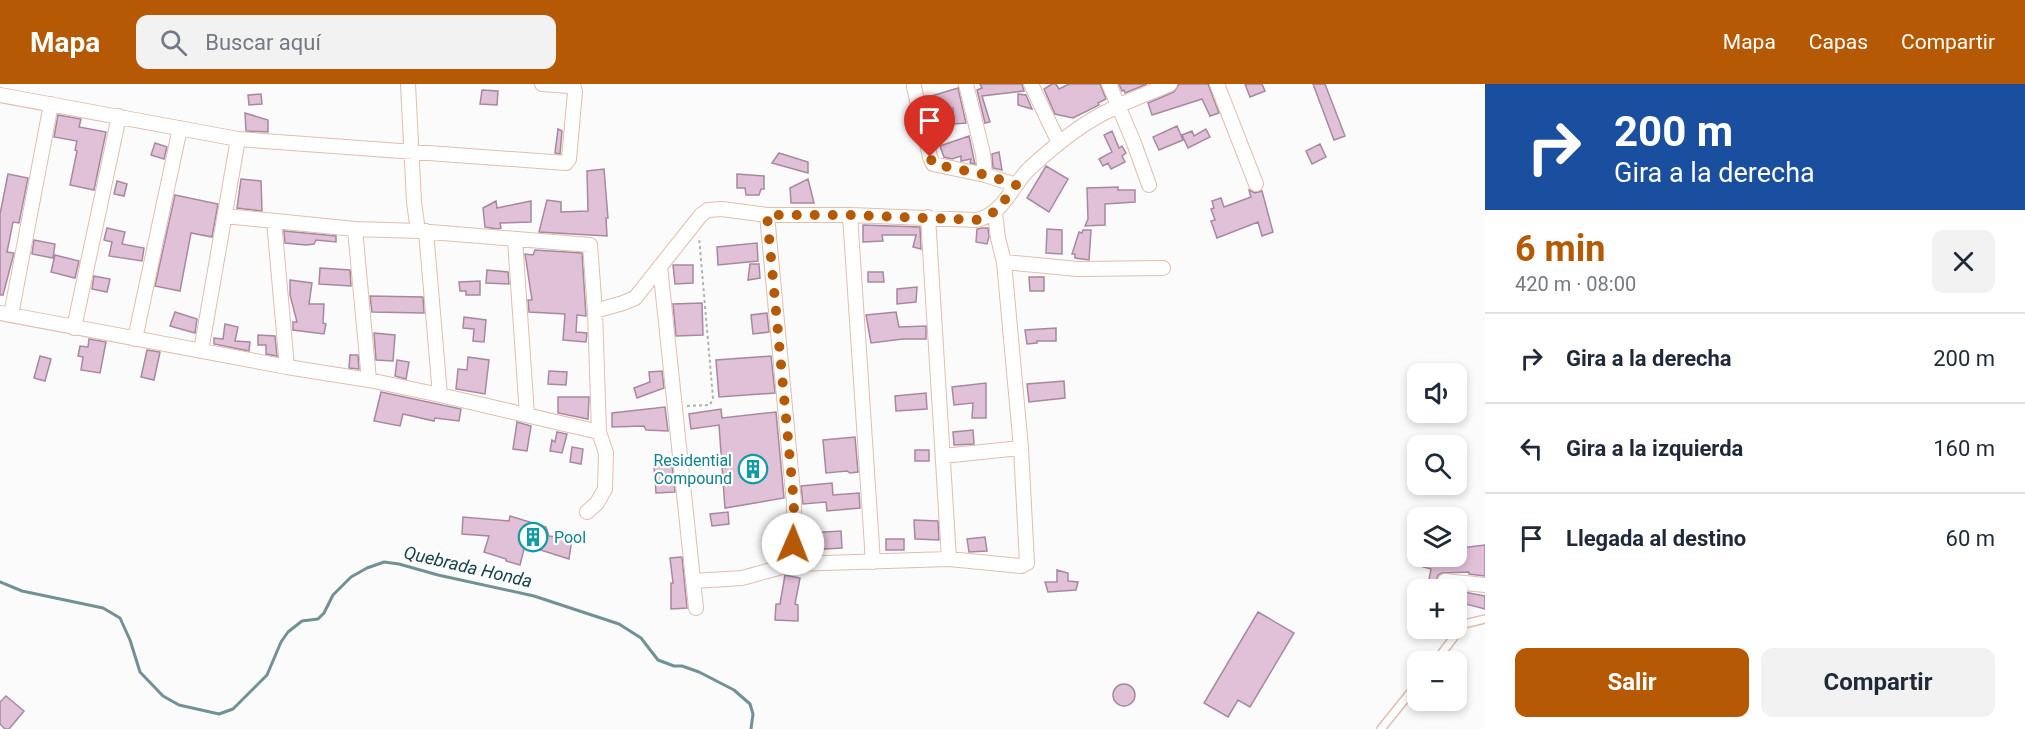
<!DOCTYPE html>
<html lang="es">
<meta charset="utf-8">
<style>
body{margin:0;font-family:Roboto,sans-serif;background:#f2f2f3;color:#1f2937;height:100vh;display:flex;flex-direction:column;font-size:22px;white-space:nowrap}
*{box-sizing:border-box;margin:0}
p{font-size:20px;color:#747a83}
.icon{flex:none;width:33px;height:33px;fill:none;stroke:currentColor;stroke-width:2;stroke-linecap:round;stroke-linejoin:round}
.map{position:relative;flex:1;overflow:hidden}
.drawer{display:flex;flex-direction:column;background:#fff;width:540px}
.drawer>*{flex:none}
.hud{background:#1a4fa0;color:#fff;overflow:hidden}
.controls{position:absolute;left:1407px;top:279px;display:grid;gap:12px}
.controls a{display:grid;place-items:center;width:60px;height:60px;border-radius:12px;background:#fff;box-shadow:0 3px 9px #0003;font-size:30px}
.pin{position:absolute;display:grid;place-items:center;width:51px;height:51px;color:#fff;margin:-62px -26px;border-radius:50% 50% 50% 0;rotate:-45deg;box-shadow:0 0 6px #0007}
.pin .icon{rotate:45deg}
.me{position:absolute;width:66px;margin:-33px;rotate:1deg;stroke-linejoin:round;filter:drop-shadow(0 0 4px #0008)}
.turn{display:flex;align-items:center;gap:21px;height:126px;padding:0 30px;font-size:27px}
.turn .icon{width:78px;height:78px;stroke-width:2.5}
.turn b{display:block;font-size:42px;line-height:51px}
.round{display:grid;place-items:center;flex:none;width:63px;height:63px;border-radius:12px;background:#f2f2f3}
.summary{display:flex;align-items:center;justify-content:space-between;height:102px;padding:0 30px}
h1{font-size:36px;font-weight:700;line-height:45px;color:#b65904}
.button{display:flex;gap:12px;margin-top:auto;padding:12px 30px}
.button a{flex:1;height:69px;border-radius:12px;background:#b65904;color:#fff;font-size:24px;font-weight:700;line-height:69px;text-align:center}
.button a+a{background:#f2f2f3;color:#1f2937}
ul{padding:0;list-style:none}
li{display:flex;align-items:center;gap:18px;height:90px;padding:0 30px;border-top:2px solid #e0e1e3}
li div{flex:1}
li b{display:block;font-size:22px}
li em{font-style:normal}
header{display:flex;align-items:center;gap:36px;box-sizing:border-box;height:84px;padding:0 30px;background:#b65904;color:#fff}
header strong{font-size:28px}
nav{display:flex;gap:33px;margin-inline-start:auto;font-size:21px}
.search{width:420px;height:54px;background:#f2f2f3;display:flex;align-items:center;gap:15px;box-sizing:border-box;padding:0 21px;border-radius:12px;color:#747a83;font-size:22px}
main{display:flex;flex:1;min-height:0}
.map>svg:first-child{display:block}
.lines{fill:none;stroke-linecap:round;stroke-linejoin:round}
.stream{stroke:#719194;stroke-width:3}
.building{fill:#e1c1d8;stroke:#a7899f;stroke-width:1.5}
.lane-casing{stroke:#e1beac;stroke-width:10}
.street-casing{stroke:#e1beac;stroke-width:16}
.path{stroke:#b4b0af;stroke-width:2;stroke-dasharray:3 3;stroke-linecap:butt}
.lane{stroke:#fff;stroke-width:7}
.street{stroke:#fff;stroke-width:14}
.route{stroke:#b65904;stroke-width:10;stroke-dasharray:0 18}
.labels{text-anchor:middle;stroke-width:4.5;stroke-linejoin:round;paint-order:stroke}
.culture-label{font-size:16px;fill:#0d838f;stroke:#fff;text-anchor:end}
.water-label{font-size:18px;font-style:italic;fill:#17454a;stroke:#fff}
</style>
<header>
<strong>Mapa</strong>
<div class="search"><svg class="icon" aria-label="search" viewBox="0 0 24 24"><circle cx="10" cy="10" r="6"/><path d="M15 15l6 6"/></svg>Buscar aquí</div>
<nav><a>Mapa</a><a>Capas</a><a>Compartir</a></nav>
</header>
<main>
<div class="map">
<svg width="1485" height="645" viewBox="0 0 1485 645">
<rect width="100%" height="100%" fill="#fbfbfb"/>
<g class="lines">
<path class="stream" d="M0 498 22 507 103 524 120 534 130 556 140 588 163 612 179 621 219 630 233 625 267 591 281 558 288 548 302 537 318 535 324 529 333 511 351 493 367 484 384 478 399 480 438 491 534 512 619 540 641 554 658 576 674 582H682L699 588 734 606 750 620 753 630 751 645"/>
</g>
<path class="building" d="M980 0H1022L1024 7 982 12 990 38 985 39 977 6 982 4Z
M1052 0H1056L1059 5 1069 0H1100L1106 15 1098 19 1099 21 1073 34 1055 30 1044 5Z
M1119 0H1147L1125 9 1124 6 1122 7Z
M1179 0H1208L1219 29 1210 32 1202 15 1152 31 1148 19 1174 8Z
M1245 0H1262L1265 7 1250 13Z
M1313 0H1325L1345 52 1334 56Z
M958 4 966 39 954 40 953 24 929 27 928 13Z
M482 6 498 7 497 21 480 20Z
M261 10 262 20 249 21 248 11Z
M1018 10 1026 11 1032 25 1018 21Z
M245 29 268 36V48L246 47Z
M58 31 81 35 79 43 106 48 94 106 70 101 77 67 75 66 77 57 54 53Z
M1177 42 1183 56 1159 66 1153 53Z
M558 45 562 47 560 70 555 69Z
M1206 45 1210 53 1188 64 1182 51 1192 47 1194 52Z
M1112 47 1119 64 1122 62 1126 69 1122 72 1125 78 1111 85 1108 79 1103 82 1099 75 1112 68 1104 51Z
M969 52 975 80 970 79 971 75 961 77V72L952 75 944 73 940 62Z
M155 59 167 63 164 75 151 71Z
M1320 60 1326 73 1312 80 1306 67Z
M999 68 1002 86 993 84 992 70Z
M779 69 808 78V89L772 79Z
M1046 82 1068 95 1049 128 1027 114Z
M604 85 608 134H606L607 152 539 148 547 116 561 118V128L588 127 587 87Z
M8 90 28 94 19 139 13 138 7 168 14 169 3 211H0V130Z
M737 90 764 92V105H761L759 111H746L745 104H737Z
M241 95 261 97 262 127 237 124Z
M808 95 814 119H791L790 104Z
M117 97 127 100 124 112 114 110Z
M1118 103V106H1135V118L1105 120V141L1085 142 1088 135 1087 104Z
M1249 106 1255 109 1262 107 1273 148 1262 152 1258 138 1217 154 1211 137 1215 136 1211 125 1214 124 1212 117 1221 114 1224 123 1251 113Z
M175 111 218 120 212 153 191 149 180 207 155 202Z
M496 117 497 124 531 117V138L500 139 501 144 498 145 485 143 483 124Z
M863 141 920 143 921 165 913 163 916 151H882L883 157 863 158Z
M107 144 125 148 122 160 144 164 142 177 109 172 112 158 104 156Z
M982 144H988L989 153 987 160 976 158 977 145Z
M1047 145 1062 146V170L1046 169Z
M1083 146H1091L1089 176 1075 174V170H1072L1079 148 1082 149Z
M284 147 336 152V158L316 156 314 160 306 161 285 159Z
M34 156 55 160 53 174 32 170Z
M757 159 758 177 718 181 717 163Z
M535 166 582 169 586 232 577 231 576 248 587 249 586 258 563 256 565 230 529 228 528 216H532L525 170 533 171Z
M55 171 79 177 75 194 51 188Z
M750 180H759L760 194 748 196Z
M673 181H693V199L675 200Z
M320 184 350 186 351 202 319 200Z
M487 186 508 188 509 200 486 199Z
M868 188H883L884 198H868Z
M94 192 110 195 107 208 92 205Z
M1029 193H1044V207H1030Z
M290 196 312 199 309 220H324L323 239 326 240 324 250 293 246V238H297L290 211Z
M480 197V211H466V207H460L459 198Z
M917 203 916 218 897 220V205Z
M370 212 423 213 424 229 372 228Z
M702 219 703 251 676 252 673 220Z
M175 228 197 235 195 249 170 242Z
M896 228 899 243 926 242V255H903L871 259 866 231Z
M767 229 769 248 753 250 751 231Z
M464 233 486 236 484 258 473 257 474 245 463 244Z
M225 240 238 243 235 257 250 258 249 267 214 260V254L223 255Z
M1056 244V257H1037V259L1027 260 1025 246Z
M374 249 395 251 393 277 376 276Z
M258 251 275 252 277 272 266 270V261H258Z
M89 255 106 258 100 289 81 286 83 273 78 272 80 262 88 263Z
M147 266 160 268 154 296 141 293Z
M350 271H358L359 285 349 284Z
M40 272 51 275 45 297 34 294Z
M771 272 775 309 719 313 716 276Z
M468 273 489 276 485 310 456 305 458 285 467 286Z
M397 276 409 278 406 295 395 292Z
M549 287 567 288 566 301 548 300Z
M662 287 664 304 637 314 634 304 650 298 649 288Z
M1064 297 1065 314 1029 318 1027 300Z
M986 299V334H972L973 319 954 321 952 303Z
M381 308 461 325 459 337 435 334 434 337 403 330 400 342 374 337Z
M926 309 927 325 896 327 895 312Z
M558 313H589L588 335 558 329Z
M665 323 668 347 646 346 644 342 612 343V329Z
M721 325 722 334 776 328 784 414 725 424 719 341 691 345 689 330Z
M517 338 531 342 527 367 513 365Z
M973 346 974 360 954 361 953 348Z
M557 348 567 350 562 369 550 367 552 356 555 358Z
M855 353 858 388 850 389 847 387 826 389 823 356Z
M572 363 583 365 581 380 570 378Z
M915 366H929V377H915Z
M672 380 675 408 656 409 654 382Z
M832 399 833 411 859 409 860 424 827 427 826 418 803 420 801 402Z
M728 428 729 440 712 442 710 430Z
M510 432 546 443 549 452 572 455 569 475 525 461 520 481 506 477V475L484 468 489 452 462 450 463 433 509 437Z
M914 436 938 437 939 456 915 455Z
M841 447 842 464 809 466 808 449Z
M985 453 987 467 969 468 967 455Z
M886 455H904V466H886Z
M1485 461V492L1469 490V488L1442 489 1438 491 1436 497 1437 501 1442 506H1427L1431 485 1420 482 1432 472H1456V468H1460L1461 464Z
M682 473 687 524 671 525V499H673L670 474Z
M1057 486 1068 489V497L1078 498 1076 506 1048 508 1045 498H1057Z
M785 491 800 494 795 520 798 521V537L775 536 776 520H780Z
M1464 508 1485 512V525L1462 519Z
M1258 528 1294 549 1250 623 1238 616 1228 633 1204 619Z
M1113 611a11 11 0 1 1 22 0a11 11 0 1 1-22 0Z
M6 612 24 627 9 645H5L0 640V618Z"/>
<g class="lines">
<g class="lane-casing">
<path id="lane" d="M1435 578 1464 540 1485 535
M1381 645 1418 599"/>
</g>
<g class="street-casing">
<path id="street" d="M408 0 414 118 418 147
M966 0 983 70 985 91 1016 101
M1031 0 1059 59
M1109 0 1134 59 1149 101
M1217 0 1256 100
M914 3 930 73 933 80 985 91
M0 11 238 55 566 79 569 75 575 8 574 4 570 2 542 0
M767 131 794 419 793 480
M850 131 873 478
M225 132 355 145 418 147 590 161 595 227 599 348 606 369 605 405 597 419 587 428
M928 133 949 475
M274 137 287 283
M355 145 369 296
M426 147 440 311
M515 156 527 331
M1004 178 1078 185 1163 184
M660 182 696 524
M595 227 623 219 635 214 701 131 708 126 722 125 767 131H850L976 136C1004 131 1012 100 1031 83 1054 62 1082 39 1110 26 1129 16 1150 9 1170 0
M0 229 287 283 369 296 440 311 599 348
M11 231 51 20
M74 244 119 32
M135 255 180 44
M201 267 238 55
M943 372 1021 364
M694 497 742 494 793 480 949 475 1021 482 1027 479 1021 364 1004 178 998 154 995 129
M1445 497 1485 501"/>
</g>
<path class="path" d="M687 322 710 321 713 314 699 153"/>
<use href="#lane" class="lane"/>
<use href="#street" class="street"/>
</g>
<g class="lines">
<path class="route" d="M793 460 794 419 767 131H850L976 136C997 132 1003 117 1016 101L986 91 933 80 930 73"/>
</g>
<defs>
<g id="building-ring" transform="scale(1.5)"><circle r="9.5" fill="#fff" stroke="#0f9aa8" stroke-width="1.5"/><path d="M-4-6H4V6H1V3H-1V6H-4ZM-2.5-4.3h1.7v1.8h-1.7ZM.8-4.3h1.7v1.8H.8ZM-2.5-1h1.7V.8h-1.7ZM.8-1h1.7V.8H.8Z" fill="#0f9aa8"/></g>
</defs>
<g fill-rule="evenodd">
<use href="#building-ring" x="753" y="385"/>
<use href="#building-ring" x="533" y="453"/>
</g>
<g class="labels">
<g class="culture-label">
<text x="732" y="382">Residential<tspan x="732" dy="18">Compound</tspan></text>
<text x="554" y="459" text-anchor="start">Pool</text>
</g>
<g class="water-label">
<text transform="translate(468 483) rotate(13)" y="6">Quebrada Honda</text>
</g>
</g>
</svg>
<div class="controls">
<a><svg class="icon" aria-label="sound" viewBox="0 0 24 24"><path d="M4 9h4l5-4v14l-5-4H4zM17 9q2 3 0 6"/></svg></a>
<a><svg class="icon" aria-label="search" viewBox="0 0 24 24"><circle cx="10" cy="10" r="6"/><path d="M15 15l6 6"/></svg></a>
<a><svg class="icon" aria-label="layers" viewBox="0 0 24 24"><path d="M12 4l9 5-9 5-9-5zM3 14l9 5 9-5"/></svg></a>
<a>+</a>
<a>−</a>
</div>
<div class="pin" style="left:930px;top:73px;background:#d93025"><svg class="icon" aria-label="arrive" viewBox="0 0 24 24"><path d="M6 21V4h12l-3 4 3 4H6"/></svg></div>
<svg class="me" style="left:793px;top:460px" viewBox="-20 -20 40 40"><circle r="19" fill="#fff"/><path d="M0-13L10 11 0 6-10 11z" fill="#b65904"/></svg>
</div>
<section class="drawer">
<div class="hud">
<div class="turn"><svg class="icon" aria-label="right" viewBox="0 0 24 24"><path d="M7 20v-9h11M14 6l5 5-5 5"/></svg><div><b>200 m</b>Gira a la derecha</div></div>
</div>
<div class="summary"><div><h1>6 min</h1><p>420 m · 08:00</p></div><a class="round"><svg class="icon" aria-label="close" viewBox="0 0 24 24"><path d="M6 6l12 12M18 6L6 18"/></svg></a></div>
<ul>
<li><svg class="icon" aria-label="right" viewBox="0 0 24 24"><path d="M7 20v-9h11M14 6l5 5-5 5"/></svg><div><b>Gira a la derecha</b></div><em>200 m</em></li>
<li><svg class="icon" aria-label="left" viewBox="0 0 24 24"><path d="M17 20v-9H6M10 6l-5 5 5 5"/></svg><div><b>Gira a la izquierda</b></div><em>160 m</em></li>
<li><svg class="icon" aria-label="arrive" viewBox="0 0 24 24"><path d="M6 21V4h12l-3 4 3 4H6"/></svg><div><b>Llegada al destino</b></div><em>60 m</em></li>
</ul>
<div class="button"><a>Salir</a><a>Compartir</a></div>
</section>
</main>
